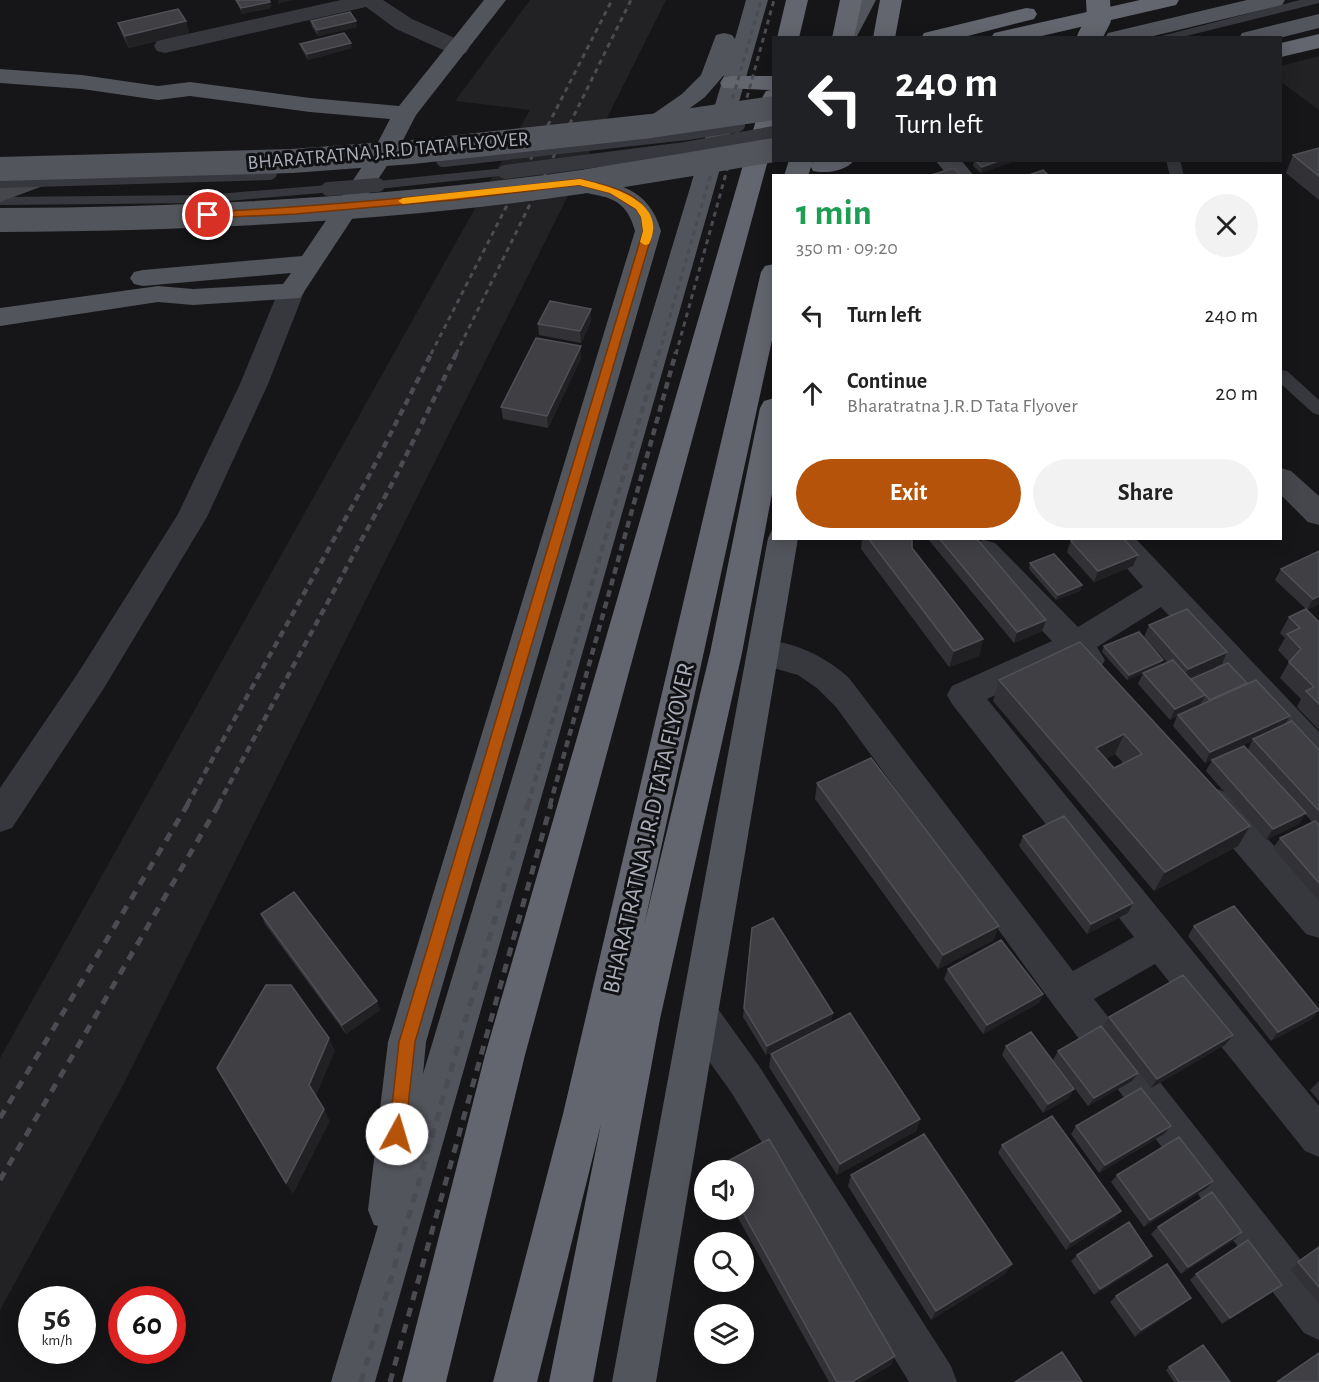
<!DOCTYPE html>
<meta charset="utf-8">
<style>
body{margin:0;font-family:"Alegreya Sans",sans-serif;background:#f2f2f2;color:#222;height:100vh;display:flex;flex-direction:column;font-size:22px;white-space:nowrap}
*{box-sizing:border-box;margin:0}
p{font-size:20px;color:#767676}
.icon{flex:none;width:33px;height:33px;fill:none;stroke:currentColor;stroke-width:2;stroke-linecap:round;stroke-linejoin:round}
.map{position:relative;flex:1;overflow:hidden}
.side{position:absolute;left:772px;top:174px;width:510px;height:366px;display:flex;flex-direction:column;background:#fff;border-radius:0px;box-shadow:0 3px 15px #0003}
.side>*{flex:none}
.guide{position:absolute;left:772px;top:36px;width:510px;height:126px;border-radius:0px;box-shadow:0 3px 15px #0003;background:#202124;color:#fff;overflow:hidden}
.buttons{position:absolute;left:694px;top:1160px;display:grid;gap:12px}
.buttons a{display:grid;place-items:center;width:60px;height:60px;border-radius:50%;background:#fff;box-shadow:0 3px 15px #0003;font-size:30px}
.speed{position:absolute;left:18px;top:1286px;display:flex;gap:12px;font-size:30px;font-weight:700;text-align:center}
.speed>*{display:grid;place-content:center;width:78px;height:78px;border-radius:50%;background:#fff;box-shadow:0 3px 15px #0003;line-height:1}
.speed small{font-size:15px;font-weight:400}
.speed .limit{border:9px solid #d22;background:#fff;color:#111}
.pin{position:absolute;display:grid;place-items:center;width:51px;height:51px;color:#fff;margin:-26px;border:3px solid #fff;border-radius:50%;box-shadow:0 2px 6px #0007}
.me{position:absolute;width:66px;margin:-33px;rotate:6deg;stroke-linejoin:round;filter:drop-shadow(0 0 4px #0008)}
.turn{display:flex;align-items:center;gap:21px;height:126px;padding:0 24px;font-size:27px}
.turn .icon{width:78px;height:78px;stroke-width:2.5}
.turn b{display:block;font-size:42px;line-height:51px}
.round{display:grid;place-items:center;flex:none;width:63px;height:63px;border-radius:32px;background:#f2f2f2}
.head{display:flex;align-items:center;justify-content:space-between;height:102px;padding:0 24px}
h1{font-size:36px;font-weight:600;line-height:45px;color:#1e9e55}
.button{display:flex;gap:12px;margin-top:auto;padding:12px 24px}
.button a{flex:1;height:69px;border-radius:36px;background:#b45309;color:#fff;font-size:24px;font-weight:600;line-height:69px;text-align:center}
.button a+a{background:#f2f2f2;color:#222}
ul{padding:0;list-style:none}
li{display:flex;align-items:center;gap:18px;height:78px;padding:0 24px}
li div{flex:1}
li b{display:block;font-size:22px}
li em{font-style:normal}
.map>svg:first-child{display:block}
.built{fill:#222225}
.lines{fill:none;stroke-linecap:round;stroke-linejoin:round}
.lane{fill:#37383d;fill-rule:evenodd}
.street{fill:#37383d;fill-rule:evenodd}
.secondary{fill:#45474d;fill-rule:evenodd}
.primary{fill:#53555c;fill-rule:evenodd}
.highway{fill:#63666e;fill-rule:evenodd}
.rail-far2{stroke:#4a4c52;stroke-width:3;stroke-dasharray:5 4.5;stroke-linecap:butt}
.rail-far1{stroke:#4a4c52;stroke-width:4.5;stroke-dasharray:7 5;stroke-linecap:butt}
.rail{stroke:#4a4c52;stroke-width:5;stroke-dasharray:9 8;stroke-linecap:butt}
.lane-bridge{stroke:#37383d;stroke-width:14}
.primary-bridge{stroke:#53555c;stroke-width:24}
.highway-bridge{stroke:#63666e;stroke-width:24}
.wall{fill:#323236;fill-rule:evenodd}
.shaded-wall{fill:#212124}
.building{fill:#3f3f44;stroke:#4f5156;stroke-width:1.5;fill-rule:evenodd}
.route{fill:#b45309;stroke:#753606;stroke-width:1.5}
.slow{fill:#f59e0b}
.labels{text-anchor:middle;stroke-width:6;stroke-linejoin:round;paint-order:stroke}
.far-street-label{font-size:20px;fill:#a8adb8;stroke:#111113}
.street-label{font-size:24px;fill:#a8adb8;stroke:#111113}
</style>
<div class="map">
<svg width="1319" height="1382" viewBox="0 0 1319 1382">
<rect width="100%" height="100%" fill="#161618"/>
<path class="built" d="M530 0H666L122 1087 0 1310V1058L530 110 455 101Z
M1319 56V110L1281 82V66Z"/>
<g class="lines">
<path class="lane" d="M1300 0H1319V3L1178 38H1154Z
M1166 160H1180L1184 176H1170Z
M505 168 512 172 510 175 378 189 371 185 378 181Z
M328 185 333 186 335 189 333 192 205 203 0 205V197L205 195Z
M1281 370 1287 371 1319 400V415L1313 413 1281 384Z"/>
<path class="street" d="M341 0H383L412 19 466 43 469 48 466 53 458 55 450 53 396 29 366 7 165 53 157 51 154 46 157 41 165 39Z
M291 284 300 286 304 292 268 384 207 517 104 688 12 828 0 832V788L80 670 178 514 240 384 278 292 282 286Z
M1101 538H1135L1319 732V769L1307 765 1161 607 1097 647 1105 660 1100 669C1087 674 1080 672 1070 660L987 699 1319 1106V1157L1305 1151 1155 964 1094 999 1319 1283V1340L1304 1333 1054 1006 836 707 817 688 798 675 752 662 747 653 752 644C784 634 826 657 849 678L1073 971 1134 937 952 704 947 695 952 686 1052 641 973 559 969 551 973 543 984 540 995 543 1078 627 1143 587Z
M1215 788 1227 793 1319 896V938L1306 934 1203 813 1198 803 1203 793Z
M699 997 713 1002 759 1066 951 1366 957 1382H909L731 1092 685 1028 680 1015 685 1002Z"/>
<path class="secondary" d="M935 160H961L974 176H948Z
M58 165 67 167 70 172 67 177 0 202V186Z
M1281 468 1291 471 1319 496V525L1308 522 1281 495Z"/>
<path class="primary" d="M484 0H506L416 115 400 146 300 298 193 305 158 302 0 326V308L158 286 193 289 283 284 291 273 143 286 134 284 130 278 134 272 143 270 302 256 376 146 390 119 310 112 190 96 158 100 82 89 0 83V69L82 75 158 86 190 82 310 98 399 106Z
M746 0H768L375 1382H331L378 1226 374 1225 368 1210 388 1042 635 231C623 182 583 204 568 182L571 177 580 175C618 184 649 188 661 231L426 1042 423 1074 724 75 705 97 659 131 651 133 643 131 639 126 643 121 682 94 701 75 716 35 724 33 732 35 735 39Z
M854 0H876L856 38H834Z
M1247 0H1285L1282 5 1145 38H1105L1108 33Z
M1319 14V28L1279 38H1239L1242 33Z
M772 530H774V538H798L656 1382H612L768 538Z"/>
<path class="highway" d="M786 0H808L799 38H777Z
M840 0H862L854 38H832Z
M880 0H902L895 38H873Z
M1140 0H1179L1176 5 1033 38H991L994 33Z
M1026 8 1034 9 1037 14 1034 19 960 38H921L924 33Z
M1319 34V48L1281 57V43Z
M731 76H774V138L525 1055 446 1382H402L485 1055 763 96 766 91 771 90 723 88 720 83 723 78Z
M789 160H813L812 163 815 160H854C847 171 825 174 813 171L811 167 808 176H784Z
M774 264V331L644 926 710 653 760 408 764 401 774 398V483L742 653 660 1019 593 1382H549L601 1124 537 1382H493L563 1114 761 272 765 266Z"/>
<path class="rail-far2" d="M431 354 612 0
M456 354 631 0
M659 354 761 0
M676 354 774 0"/>
<path class="rail-far1" d="M187 805 370 474 432 352
M218 805 395 478 457 352
M528 805 659 352
M550 805 676 352"/>
<path class="rail" d="M0 1118 188 804
M0 1180 219 804
M361 1382 528 804
M390 1382 551 804"/>
<path class="lane-bridge" d="M443 160 687 133 738 125
M505 172 685 149 774 133
M0 181 270 173
M328 189 378 185"/>
<path class="primary-bridge" d="M0 169 292 161 412 152 651 126 774 108
M0 220C194 219 389 210 581 182 645 172 710 161 774 150"/>
<path class="highway-bridge" d="M1089 38 1099 19 1098 0"/>
</g>
<path class="wall" d="M236 0H269L271 8 242 14Z
M186 21 189 33 129 48 122 35 118 23Z
M311 21 357 27 318 36 312 27Z
M300 44 352 48 308 60 302 50Z
M1319 148V200L1286 173 1293 155Z
M974 160H1018L981 173 973 166Z
M591 321 581 343 539 335 538 324Z
M581 346V358L548 428 503 419 501 407Z
M862 538H912V548L983 639 979 656 949 667 861 549Z
M927 538H976L1046 620 1042 631 1014 643Z
M1071 541 1133 566 1094 582 1067 552Z
M1030 563 1082 585 1080 591 1056 600 1029 569Z
M1281 569 1319 604 1307 610 1319 622V730L1297 707 1301 699 1280 678 1289 662 1278 650 1285 638 1280 633 1289 617 1306 609 1275 580Z
M1149 625 1222 664 1190 678 1191 679 1247 683 1290 716 1285 724 1319 750V901L1273 848 1280 838 1312 822 1305 814 1299 824 1266 840 1206 771 1212 760 1248 749 1252 741 1205 763 1173 726 1177 716 1170 720 1138 684 1143 673 1127 680 1102 652 1104 646 1161 665 1167 662 1144 637Z
M1080 642 1238 846 1154 891 993 701 999 680ZM1115 754 1123 763 1114 768 1105 759Z
M817 783 994 940 938 969 815 799Z
M1023 836 1133 903 1128 913 1087 934 1019 846Z
M261 914 380 1010 346 1034 265 924Z
M1194 926 1312 1019 1271 1041 1188 936Z
M752 928 833 1013 831 1022 766 1055 743 1017Z
M948 969 1043 994 1039 1003 983 1034 944 979Z
M1109 1017 1226 1044 1151 1088 1103 1026Z
M1006 1046 1069 1098 1043 1113 1002 1055Z
M1058 1051 1132 1081 1088 1106 1053 1060Z
M771 1054 920 1119 916 1131 837 1175 769 1067Z
M1319 1081V1101L1310 1090Z
M1076 1126 1164 1134 1099 1173 1071 1134Z
M769 1139 895 1356 891 1365 862 1382H829L733 1209H744V1170H717V1167Z
M1002 1145 1121 1211 1115 1218 1066 1250 998 1153Z
M851 1175 1012 1264 1005 1274 931 1320 848 1186Z
M1117 1175 1213 1181 1207 1188 1144 1227 1111 1182Z
M1158 1227 1242 1232 1235 1239 1181 1274 1151 1234Z
M1319 1247V1304L1290 1269Z
M1077 1255 1152 1256 1146 1263 1094 1295 1071 1261Z
M1196 1274 1274 1291 1222 1324 1190 1280Z
M1116 1296 1184 1304 1135 1337 1110 1302Z
M1169 1367 1230 1382H1174L1166 1370Z"/>
<path class="shaded-wall" d="M278 0H293L278 4Z
M270 2 271 8 242 14 241 8Z
M186 21 189 33 129 48 125 36Z
M356 21 357 27 318 36 317 30Z
M351 43 352 48 308 60 307 54Z
M1001 160H1018L981 173 982 167Z
M591 309V321L581 343 580 331Z
M581 346V358L548 428 547 416Z
M1138 555 1133 566 1094 582 1098 571Z
M1082 585 1080 591 1056 600 1058 595Z
M1319 596V604L1307 610 1313 599Z
M1046 620 1042 631 1014 643 1017 632Z
M983 639 979 656 949 667 954 651Z
M1227 652 1222 664 1183 680 1188 669Z
M1163 660 1161 665 1127 680 1129 675Z
M1205 695 1200 706 1178 715 1177 716 1170 720 1175 709Z
M1290 716 1283 727 1253 739 1252 741 1205 763 1210 752Z
M1124 734 1115 754 1087 768 1096 748Z
M1306 813 1299 824 1266 840 1273 829Z
M1250 826 1238 846 1154 891 1165 872Z
M1133 903 1128 913 1087 934 1091 924Z
M999 926 994 940 938 969 943 955Z
M1043 994 1039 1003 983 1034 987 1025Z
M377 1001 380 1010 346 1034 342 1025Z
M1319 1010 1312 1019 1271 1041 1278 1032Z
M833 1013 831 1022 766 1055 767 1046Z
M1233 1035 1226 1044 1151 1088 1157 1079Z
M329 1038 335 1051 315 1098 309 1085Z
M1138 1073 1132 1081 1088 1106 1094 1098Z
M1074 1089 1069 1098 1043 1113 1048 1104Z
M324 1109 330 1121 293 1194 286 1183Z
M920 1119 916 1131 837 1175 840 1164Z
M1171 1126 1164 1134 1099 1173 1105 1165Z
M1213 1181 1207 1188 1144 1227 1150 1220Z
M1121 1211 1115 1218 1066 1250 1071 1242Z
M1242 1232 1235 1239 1181 1274 1188 1267Z
M1152 1256 1146 1263 1094 1295 1100 1289Z
M1012 1264 1005 1274 931 1320 936 1311Z
M1282 1285 1274 1291 1222 1324 1230 1318Z
M1191 1298 1184 1304 1135 1337 1141 1330Z
M895 1356 891 1365 862 1382H852Z"/>
<path class="building" d="M236 0H269L270 2 241 8Z
M178 9 186 21 125 36 118 23Z
M350 12 356 21 317 30 311 21Z
M344 33 351 43 307 54 300 44Z
M1319 148V176L1293 155Z
M975 160H1001L982 167Z
M954 168 961 176H928Z
M1043 170 1049 176H1026Z
M550 301 591 309 580 331 538 324Z
M536 338 581 346 547 416 501 407Z
M868 538H912V548L983 639 954 651Z
M939 538H976L1046 620 1017 632Z
M1076 538H1123L1138 555 1098 571 1071 541Z
M1319 551V596L1313 599 1281 569Z
M1054 554 1082 585 1058 595 1030 563Z
M1187 609 1227 652 1188 669 1149 625Z
M1306 609 1319 622V704L1306 691 1314 687 1289 662 1301 649 1287 634 1300 628 1289 617Z
M1139 632 1163 660 1129 675 1104 646Z
M1080 642 1250 826 1165 872 999 680ZM1124 734 1142 754 1114 768 1096 748Z
M1173 660 1205 695 1175 709 1143 673Z
M1228 663 1247 683 1210 700 1191 679Z
M1256 680 1290 716 1210 752 1178 715Z
M1292 721 1319 750V811L1253 739Z
M1244 746 1306 813 1273 829 1212 760Z
M871 758 999 926 943 955 817 783Z
M1064 816 1133 903 1091 924 1023 836Z
M1315 821 1319 825V883L1280 838Z
M294 892 377 1001 342 1025 261 914Z
M1234 906 1319 1010 1278 1032 1194 926Z
M773 918 833 1013 767 1046 744 1008 752 928Z
M1001 940 1043 994 987 1025 948 969Z
M1183 975 1233 1035 1157 1079 1109 1017Z
M266 985H291L329 1038 309 1085 324 1109 286 1183 217 1068Z
M850 1013 920 1119 840 1164 771 1054Z
M1101 1026 1138 1073 1094 1098 1058 1051Z
M1031 1032 1074 1089 1048 1104 1006 1046Z
M1141 1088 1171 1126 1105 1165 1076 1126Z
M1052 1116 1121 1211 1071 1242 1002 1145Z
M924 1134 1012 1264 936 1311 851 1175Z
M1179 1137 1213 1181 1150 1220 1117 1175Z
M769 1139 895 1356 852 1382H837L741 1209H744V1170H719L717 1167Z
M1212 1192 1242 1232 1188 1267 1158 1227Z
M1129 1222 1152 1256 1100 1289 1077 1255Z
M1248 1240 1282 1285 1230 1318 1196 1274Z
M1319 1247V1287L1298 1262Z
M1167 1264 1191 1298 1141 1330 1116 1296Z
M1203 1345 1230 1382H1179L1169 1367Z
M1062 1352 1082 1382H1015Z
M1319 1353V1382H1277Z"/>
<path class="route" d="M580 179C614 188 647 191 653 231L415 1042 405 1134 403 1140 397 1142 391 1140 389 1134 399 1042 643 231 641 217 636 209 610 193 579 185 454 200 296 214 208 218 203 215 208 212C332 206 456 194 580 179Z"/>
<path class="slow" d="M580 179C609 186 670 201 649 244L645 245 640 242 643 231 641 217 636 209 610 193 579 185 403 204 398 201 403 198Z"/>
<g class="labels">
<g class="far-street-label">
<text transform="translate(388 150) rotate(-5)" y="7">BHARATRATNA J.R.D TATA FLYOVER</text>
</g>
<g class="street-label">
<text transform="translate(648 828) rotate(-77)" y="8">BHARATRATNA J.R.D TATA FLYOVER</text>
</g>
</g>
</svg>
<div class="buttons">
<a><svg class="icon" aria-label="sound" viewBox="0 0 24 24"><path d="M4 9h4l5-4v14l-5-4H4zM17 9q2 3 0 6"/></svg></a>
<a><svg class="icon" aria-label="search" viewBox="0 0 24 24"><circle cx="10" cy="10" r="6"/><path d="M15 15l6 6"/></svg></a>
<a><svg class="icon" aria-label="layers" viewBox="0 0 24 24"><path d="M12 4l9 5-9 5-9-5zM3 14l9 5 9-5"/></svg></a>
</div>
<div class="speed"><div>56<small>km/h</small></div><div class="limit">60</div></div>
<div class="pin" style="left:208px;top:215px;background:#d93025"><svg class="icon" aria-label="arrive" viewBox="0 0 24 24"><path d="M6 21V4h12l-3 4 3 4H6"/></svg></div>
<svg class="me" style="left:397px;top:1134px" viewBox="-20 -20 40 40"><circle r="19" fill="#fff"/><path d="M0-13L10 11 0 6-10 11z" fill="#b45309"/></svg>
<div class="guide">
<div class="turn"><svg class="icon" aria-label="left" viewBox="0 0 24 24"><path d="M17 20v-9H6M10 6l-5 5 5 5"/></svg><div><b>240 m</b>Turn left</div></div>
</div>
<section class="side">
<div class="head"><div><h1>1 min</h1><p>350 m · 09:20</p></div><a class="round"><svg class="icon" aria-label="close" viewBox="0 0 24 24"><path d="M6 6l12 12M18 6L6 18"/></svg></a></div>
<ul>
<li><svg class="icon" aria-label="left" viewBox="0 0 24 24"><path d="M17 20v-9H6M10 6l-5 5 5 5"/></svg><div><b>Turn left</b></div><em>240 m</em></li>
<li><svg class="icon" aria-label="ahead" viewBox="0 0 24 24"><path d="M12 20V5M6 11l6-6 6 6"/></svg><div><b>Continue</b><p>Bharatratna J.R.D Tata Flyover</p></div><em>20 m</em></li>
</ul>
<div class="button"><a>Exit</a><a>Share</a></div>
</section>
</div>
